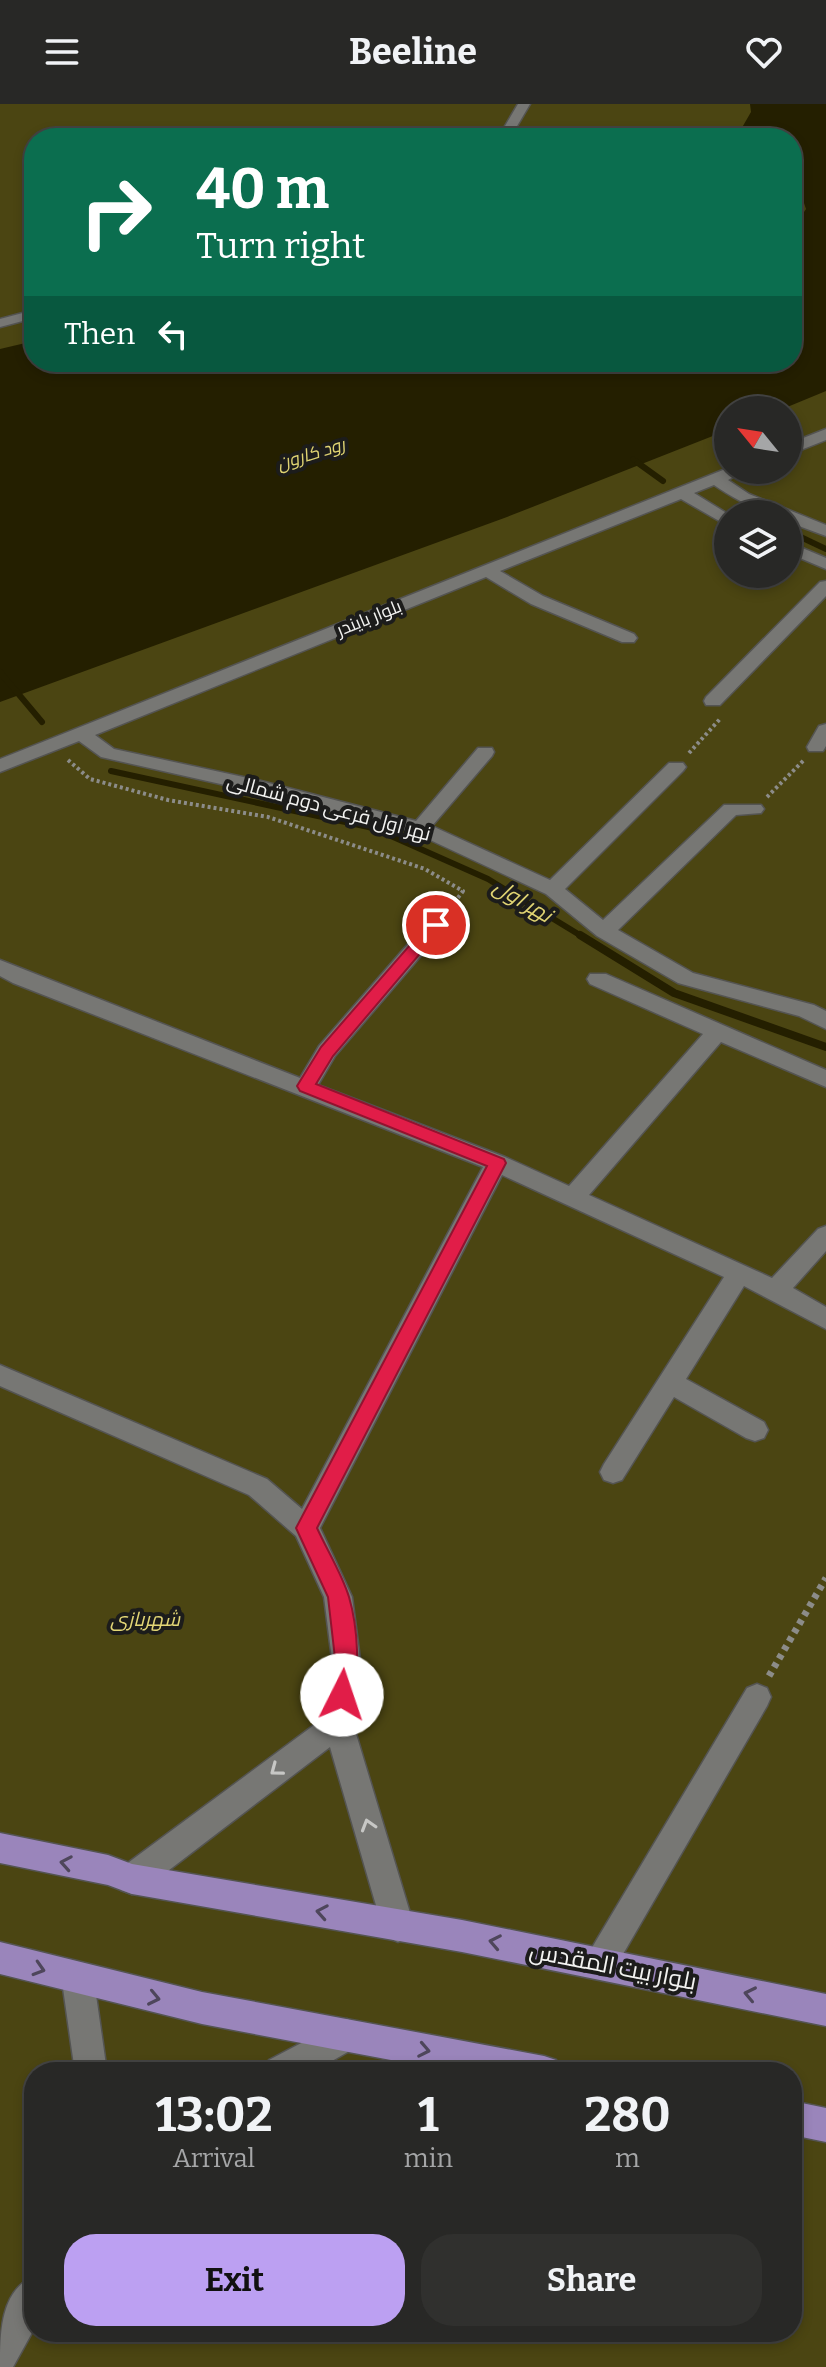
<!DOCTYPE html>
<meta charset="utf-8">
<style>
body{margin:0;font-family:Bitter,Cairo,serif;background:#30302e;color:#f1f3f6;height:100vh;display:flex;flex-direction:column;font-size:30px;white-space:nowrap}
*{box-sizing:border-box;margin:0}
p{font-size:26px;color:#a5a6a7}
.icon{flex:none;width:44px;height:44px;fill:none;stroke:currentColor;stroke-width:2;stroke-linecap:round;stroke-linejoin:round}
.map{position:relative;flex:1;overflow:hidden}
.side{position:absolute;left:24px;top:1958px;width:778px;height:280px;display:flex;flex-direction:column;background:#282826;border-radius:32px;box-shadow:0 4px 12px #0003,0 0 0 2px #444443}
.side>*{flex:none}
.banner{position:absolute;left:24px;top:24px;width:778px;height:244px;border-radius:32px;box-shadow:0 4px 12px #0003,0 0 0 2px #444443;background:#0b6e4f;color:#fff;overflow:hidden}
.needle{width:52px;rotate:300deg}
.buttons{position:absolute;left:714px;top:292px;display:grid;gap:16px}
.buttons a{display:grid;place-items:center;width:88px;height:88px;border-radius:50%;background:#282826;box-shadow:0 4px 12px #0003,0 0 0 2px #444443;font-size:40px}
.pin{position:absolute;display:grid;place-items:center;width:68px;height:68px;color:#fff;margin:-34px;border:4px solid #fff;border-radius:50%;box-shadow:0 2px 8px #0007}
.me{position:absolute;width:88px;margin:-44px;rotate:4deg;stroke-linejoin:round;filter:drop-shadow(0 0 6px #0008)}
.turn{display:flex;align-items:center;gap:28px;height:168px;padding:0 40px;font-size:36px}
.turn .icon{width:104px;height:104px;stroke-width:2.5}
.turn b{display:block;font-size:56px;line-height:68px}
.then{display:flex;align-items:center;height:76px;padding:0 40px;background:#0003;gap:16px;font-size:30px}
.eta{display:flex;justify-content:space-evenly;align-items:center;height:136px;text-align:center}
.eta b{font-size:48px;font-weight:700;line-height:56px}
.cta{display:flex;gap:16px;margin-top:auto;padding:16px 40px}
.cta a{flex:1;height:92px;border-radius:32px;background:#bca0f2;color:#111;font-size:32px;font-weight:700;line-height:92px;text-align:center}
.cta a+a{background:#30302e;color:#f1f3f6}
header{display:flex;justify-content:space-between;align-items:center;height:104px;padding:0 40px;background:#282826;font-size:36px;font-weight:700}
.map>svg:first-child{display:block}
.green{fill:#4b4512;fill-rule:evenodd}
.water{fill:#241f00}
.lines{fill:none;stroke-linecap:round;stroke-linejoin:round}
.stream-far2{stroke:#241f00;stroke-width:5}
.stream-far1{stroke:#241f00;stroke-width:6}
.stream{stroke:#241f00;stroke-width:8}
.minor-casing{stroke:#545452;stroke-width:3}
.major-casing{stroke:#545452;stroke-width:3}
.path-far1{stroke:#8c8c89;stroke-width:4;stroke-dasharray:3 3;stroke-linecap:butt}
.path{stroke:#8c8c89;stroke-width:7;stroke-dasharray:5 5;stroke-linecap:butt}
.minor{fill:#777774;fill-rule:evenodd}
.major{fill:#9a85bb;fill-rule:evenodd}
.oneway{stroke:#c7c7c5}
.oneway2{stroke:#4e465b}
.route{fill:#e11d48;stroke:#92132f;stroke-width:2}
.labels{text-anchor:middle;stroke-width:8;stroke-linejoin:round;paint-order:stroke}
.far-water-label{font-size:18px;font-style:italic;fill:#dfd372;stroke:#1c1c1b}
.far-street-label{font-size:18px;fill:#f2f2f0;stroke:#1c1c1b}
.street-label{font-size:20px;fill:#f2f2f0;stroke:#1c1c1b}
.park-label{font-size:20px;font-style:italic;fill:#e3d676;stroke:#1c1c1b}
.water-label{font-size:22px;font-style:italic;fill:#dfd372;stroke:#1c1c1b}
.near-street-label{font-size:24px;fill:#f2f2f0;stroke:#1c1c1b}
</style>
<header><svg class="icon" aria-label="menu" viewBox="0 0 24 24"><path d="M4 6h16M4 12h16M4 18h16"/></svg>Beeline<svg class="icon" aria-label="heart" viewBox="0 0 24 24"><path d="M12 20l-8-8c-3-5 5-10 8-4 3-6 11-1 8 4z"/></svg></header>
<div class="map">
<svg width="826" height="2263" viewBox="0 0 826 2263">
<rect width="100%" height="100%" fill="#353532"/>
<path class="green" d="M0 0H826V2263H0ZM34 34H792V258H34ZM728 306H788V366H728ZM728 410H788V470H728ZM34 1968H792V2228H34Z"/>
<path class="water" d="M750 0H826V287L780 306H728V326L507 413 0 598V245L34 237V258H792V115L802 111 806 105 804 99 792 95V34H736L751 8Z"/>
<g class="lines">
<path class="stream-far2" d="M633 355 641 361"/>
<path class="stream-far1" d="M638 359 663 377
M745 407 751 410
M788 427 826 445
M0 568 42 618
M111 667 373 724 488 775 583 833"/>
<path class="stream" d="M580 831 674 889 826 943"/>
<g class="minor-casing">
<path id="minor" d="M518 0H530L510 34H498Z
M34 206V214L0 223V215Z
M826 325V336L788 351V340Z
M728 364 746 366 728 376 749 390 826 421V432L788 418V410C760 410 738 397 714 381L694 389 728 410V422L681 395 500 467 543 492 634 530 637 534 634 538H622L531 500 486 473 95 631 114 645 257 676 416 717 478 644H492L494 648 492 652 432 722 550 776 669 659H683L686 663 683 667 565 785 603 816 724 701H761L764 705 761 709 736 711 618 826 693 869 814 901 826 907V925L799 912 678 879 597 832 546 790 413 728 256 688 101 653 79 637 0 668V655Z
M788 438 826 454V465L788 449Z
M826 477V492L720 601H706L704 597 706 593 820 478Z
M826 620V642L823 647H809L807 643 819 622Z
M436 814 443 816 446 821 443 826 335 952 318 981 505 1053 569 1082 703 930 590 880 587 875 590 870H606L826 966V983L721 938 589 1091 772 1174 818 1125 826 1122V1147L793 1184 826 1203V1225L744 1182 686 1275 764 1318 768 1326 764 1334 755 1337 746 1334 674 1293 622 1376 613 1379 604 1376 600 1368 604 1360 724 1173 502 1071 320 1424 352 1493 361 1563 353 1620 414 1822 409 1833 398 1838 387 1833 382 1822 330 1643 143 1786 132 1790 121 1786 117 1775 121 1764 325 1613 333 1563 324 1493 296 1432 249 1391 0 1282V1261L267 1375 302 1405 483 1063 13 879 0 872V856L300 974 319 942 429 816Z
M757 1580 767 1584 771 1593 767 1602 612 1869 601 1874 590 1869 585 1858 590 1847 747 1584Z
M78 1861 89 1866 94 1877 107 1968H75L62 1877 67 1866Z
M347 1915 358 1920 363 1931 358 1942 313 1968H265L269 1956Z
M34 2172V2225L13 2263H0C0 2230 0 2187 34 2172Z"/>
</g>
<g class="major-casing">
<path id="major" d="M0 1729 108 1751 132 1760 462 1816 826 1890V1922L462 1848 132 1790 108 1781 0 1759Z
M0 1838 202 1888 544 1952 556 1956 560 1968H454L202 1920 0 1870Z
M792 1997 826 2004V2038L792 2031Z"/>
</g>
<path class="path-far1" d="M689 649 720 615
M68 656 90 675 168 696 268 713 425 765 463 787 448 807
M767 693 805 655"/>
<path class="path" d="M769 1572 826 1474"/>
<use href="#minor" class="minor"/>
<use href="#major" class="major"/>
</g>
<defs><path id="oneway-chevron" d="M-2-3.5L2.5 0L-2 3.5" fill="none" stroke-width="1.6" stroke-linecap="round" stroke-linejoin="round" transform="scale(2)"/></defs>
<g class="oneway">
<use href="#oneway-chevron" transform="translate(276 1666) rotate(143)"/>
<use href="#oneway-chevron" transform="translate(368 1721) rotate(-107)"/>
</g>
<g class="oneway2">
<use href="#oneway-chevron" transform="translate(66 1759) rotate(-170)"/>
<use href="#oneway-chevron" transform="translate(322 1808) rotate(-170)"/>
<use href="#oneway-chevron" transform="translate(495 1838) rotate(-169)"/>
<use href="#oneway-chevron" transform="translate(39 1865) rotate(17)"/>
<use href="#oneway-chevron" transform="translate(750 1890) rotate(-168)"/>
<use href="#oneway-chevron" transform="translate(154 1894) rotate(12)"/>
<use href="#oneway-chevron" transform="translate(424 1946) rotate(11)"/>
</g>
<path class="route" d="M436 816 444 821 441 825 333 952 316 980 504 1055 506 1059 317 1424C327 1446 342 1470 349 1493 357 1520 362 1573 350 1598L342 1601 335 1598 331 1591 336 1563 328 1493 296 1424 487 1062 300 987 297 982 321 943 430 818Z"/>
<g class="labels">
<g class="far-water-label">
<text transform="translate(311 350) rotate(-17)" y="6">رود کارون</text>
</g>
<g class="far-street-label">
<text transform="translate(369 514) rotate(-22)" y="6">بلوار بایندر</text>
</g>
<g class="street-label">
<text transform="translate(329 703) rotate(15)" y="7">نهر اول فرعی دوم شمالی</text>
</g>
<g class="park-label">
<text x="145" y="1522">شهربازی</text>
</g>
<g class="water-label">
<text transform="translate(523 796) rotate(31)" y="8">نهر اول</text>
</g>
<g class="near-street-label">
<text transform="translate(613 1862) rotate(11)" y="8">بلوار بیت المقدس</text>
</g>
</g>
</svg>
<div class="buttons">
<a><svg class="needle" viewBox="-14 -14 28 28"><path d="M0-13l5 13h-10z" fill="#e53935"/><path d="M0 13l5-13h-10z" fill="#a5a6a7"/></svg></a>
<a><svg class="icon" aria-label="layers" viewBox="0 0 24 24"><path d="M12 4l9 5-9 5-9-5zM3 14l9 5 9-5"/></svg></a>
</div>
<div class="pin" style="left:436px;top:821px;background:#d93025"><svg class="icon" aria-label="arrive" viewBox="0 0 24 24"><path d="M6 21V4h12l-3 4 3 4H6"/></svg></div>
<svg class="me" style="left:342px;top:1591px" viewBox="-20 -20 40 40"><circle r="19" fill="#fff"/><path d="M0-13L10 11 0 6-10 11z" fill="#e11d48"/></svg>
<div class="banner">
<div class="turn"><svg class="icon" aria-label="right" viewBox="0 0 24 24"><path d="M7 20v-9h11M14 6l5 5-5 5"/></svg><div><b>40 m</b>Turn right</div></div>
<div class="then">Then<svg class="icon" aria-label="left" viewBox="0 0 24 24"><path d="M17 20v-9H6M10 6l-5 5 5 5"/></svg></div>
</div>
<section class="side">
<div class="eta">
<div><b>13:02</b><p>Arrival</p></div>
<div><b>1</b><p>min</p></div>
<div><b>280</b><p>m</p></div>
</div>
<div class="cta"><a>Exit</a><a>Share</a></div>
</section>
</div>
